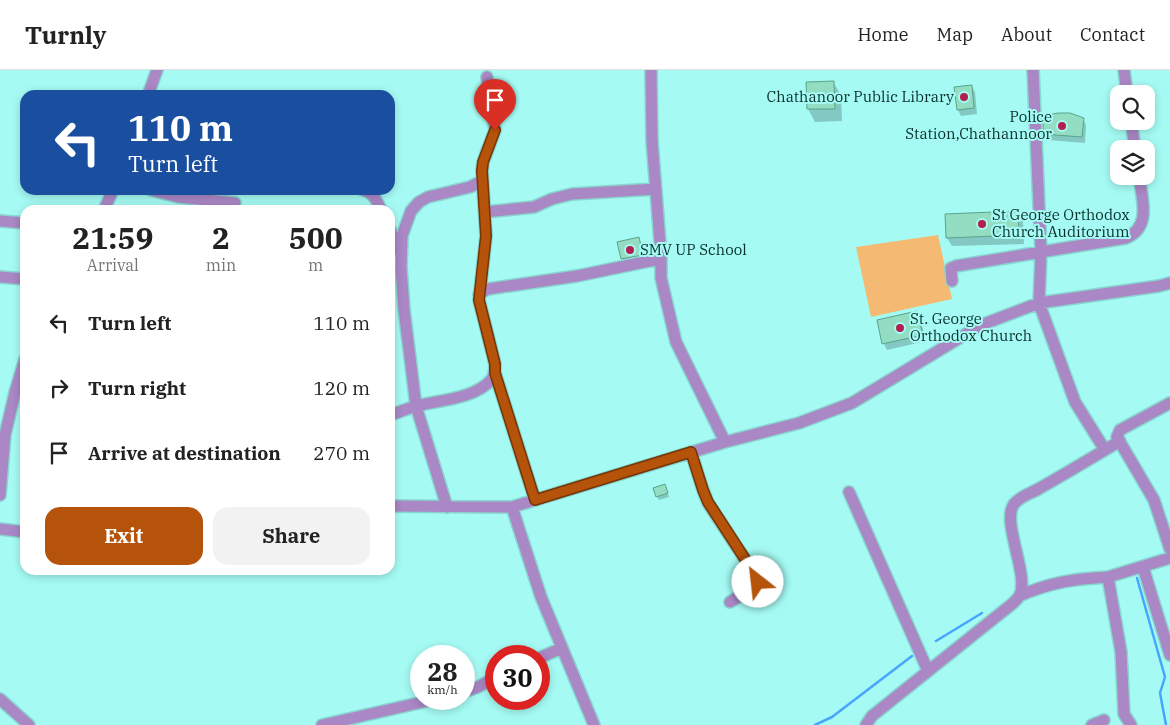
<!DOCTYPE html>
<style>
body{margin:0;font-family:"IBM Plex Serif",serif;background:#f2f2f2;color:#222;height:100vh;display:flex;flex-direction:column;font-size:19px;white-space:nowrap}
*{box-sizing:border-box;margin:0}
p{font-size:16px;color:#767676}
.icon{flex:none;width:28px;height:28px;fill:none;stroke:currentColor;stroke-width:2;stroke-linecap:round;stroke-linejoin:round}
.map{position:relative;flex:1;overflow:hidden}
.side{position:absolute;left:20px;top:135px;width:375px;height:370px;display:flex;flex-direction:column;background:#fff;border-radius:15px;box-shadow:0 2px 8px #0003}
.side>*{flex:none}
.guide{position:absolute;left:20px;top:20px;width:375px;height:105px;border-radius:15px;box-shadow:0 2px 8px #0003;background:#1a4fa0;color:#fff;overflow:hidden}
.buttons{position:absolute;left:1110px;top:15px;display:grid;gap:10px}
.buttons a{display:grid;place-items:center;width:45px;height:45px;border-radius:10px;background:#fff;box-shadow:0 2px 8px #0003;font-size:25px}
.speed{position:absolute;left:410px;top:575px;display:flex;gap:10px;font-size:25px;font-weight:700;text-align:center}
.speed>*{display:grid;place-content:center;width:65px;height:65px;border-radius:50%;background:#fff;box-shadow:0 2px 8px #0003;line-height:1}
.speed small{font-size:12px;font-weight:400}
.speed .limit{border:8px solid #d22;background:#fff;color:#111}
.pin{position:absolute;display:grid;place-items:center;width:42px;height:42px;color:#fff;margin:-51px -21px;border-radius:50% 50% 50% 0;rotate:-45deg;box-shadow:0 0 5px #0007}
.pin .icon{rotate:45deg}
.me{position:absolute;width:55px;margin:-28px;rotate:331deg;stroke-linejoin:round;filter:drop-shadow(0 0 4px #0008)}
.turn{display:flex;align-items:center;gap:18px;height:105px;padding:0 25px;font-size:22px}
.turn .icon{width:65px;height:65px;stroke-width:2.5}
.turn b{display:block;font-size:35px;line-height:42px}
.eta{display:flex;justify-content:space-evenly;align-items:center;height:85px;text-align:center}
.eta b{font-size:30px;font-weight:700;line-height:35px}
.primary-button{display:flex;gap:10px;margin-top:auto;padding:10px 25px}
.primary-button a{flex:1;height:58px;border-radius:15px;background:#b45309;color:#fff;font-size:20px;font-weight:700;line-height:58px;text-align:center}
.primary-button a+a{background:#f2f2f2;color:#222}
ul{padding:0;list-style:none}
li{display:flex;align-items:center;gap:15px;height:65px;padding:0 25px}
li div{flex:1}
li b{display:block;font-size:19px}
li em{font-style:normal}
header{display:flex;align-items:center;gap:30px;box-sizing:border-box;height:70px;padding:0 25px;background:#fff;border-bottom:1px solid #e0e0e0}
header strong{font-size:24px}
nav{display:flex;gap:28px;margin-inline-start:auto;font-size:18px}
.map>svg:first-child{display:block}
.green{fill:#f4b973}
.shadow{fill:#0003}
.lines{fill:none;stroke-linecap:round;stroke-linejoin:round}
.stream{stroke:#47a5fd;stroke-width:2.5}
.building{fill:#93dec3;stroke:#59a38a}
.minor-casing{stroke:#89d6d0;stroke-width:14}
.minor{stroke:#aa87c5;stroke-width:11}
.route-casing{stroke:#753606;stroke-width:12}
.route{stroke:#b45309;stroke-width:9}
.poi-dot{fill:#b1204d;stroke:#a5fbf4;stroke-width:2}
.labels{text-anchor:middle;stroke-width:4;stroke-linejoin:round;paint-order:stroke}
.poi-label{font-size:15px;fill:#0a302d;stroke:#a5fbf4;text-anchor:start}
</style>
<header>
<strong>Turnly</strong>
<nav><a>Home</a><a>Map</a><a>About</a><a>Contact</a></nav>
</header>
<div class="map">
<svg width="1170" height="655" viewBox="0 0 1170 655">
<rect width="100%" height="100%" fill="#a5fbf4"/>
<path class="green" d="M938 165 952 229 871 247 856 177Z"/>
<path class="shadow" d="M833 12 841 25 842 51 815 52 808 39 807 13Z
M971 16 975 22 977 44 961 46 958 40Z
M1083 49 1086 55 1085 73 1048 70 1045 64Z
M1018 142 1023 151 1024 174 952 176 947 168Z
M639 169 642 175 646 191 626 195 622 189Z
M917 242 920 248 926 271 887 280 884 274 878 251Z
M667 420 669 427 659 430 657 426Z"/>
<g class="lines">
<path class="stream" d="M1137 508 1165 607 1160 623 1166 655
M936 571 982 543
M815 655 832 647 912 586"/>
</g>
<path class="building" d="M834 11 835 39H807L806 12Z
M972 15 974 38 957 40 954 17Z
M1058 43H1070L1084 48 1082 67 1043 64V46Z
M1018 141 1019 165 946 168 945 144Z
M639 167 643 185 621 189 617 172Z
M917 241 923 265 882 274 877 250Z
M665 414 668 423 656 427 653 418Z"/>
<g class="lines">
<g class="minor-casing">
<path id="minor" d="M1124 0 1127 24
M148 25 157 0
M1131 51 1135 79
M151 120 178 127 235 133
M363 120C373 122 377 131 381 140
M104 140 113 120
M485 142 534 137 552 129 572 124 656 119
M0 151 25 153
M390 160 400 182
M661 185V208L676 272 725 372
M0 207 25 209
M952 211 951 198 956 196 1041 182 1033 0
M479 224 488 219 577 206 659 189 661 185 652 71 651 0
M495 303 535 430
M1170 333 1120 360 1117 367 1154 430 1170 479
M390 345C399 342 407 339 416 336 440 330 475 329 492 309 495 304 495 299 495 294L479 230 486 166 482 101 483 92 495 60 487 7
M1105 380 1075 332 1039 233 1041 182 1126 168C1152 157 1142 129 1139 106
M691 382 703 420 708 433 758 509 756 516 730 532
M849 422 928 601
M0 425 5 365 15 322 25 289
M390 436 512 437
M447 437 416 336 404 239 401 197 402 166 411 141 419 132 428 127 470 117 482 111
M0 459 25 462
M1143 497 1170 585
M1019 526C1051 512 1074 509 1108 507
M539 588 562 578
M464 622 478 617 496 607
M0 629 29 655
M322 655 436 629
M594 655 541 527 512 437 725 372 799 353 852 333 981 255 1039 233 1159 216 1170 213
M866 655 872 646 1012 534C1015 531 1018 529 1020 525 1029 504 1001 451 1014 434 1020 426 1032 423 1040 418 1067 403 1093 387 1120 371
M1092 655 1104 650
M1131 655 1124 644 1121 582 1108 507 1170 488"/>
</g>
<use href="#minor" class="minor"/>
</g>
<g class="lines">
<g class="route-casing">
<path id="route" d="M495 60 483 92 482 101 486 166 479 230 495 294V303L535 430 691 382 703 420 708 432 758 509V512"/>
</g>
<use href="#route" class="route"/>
</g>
<g class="poi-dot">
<circle cx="964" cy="27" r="5"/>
<circle cx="1062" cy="56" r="5"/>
<circle cx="982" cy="154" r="5"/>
<circle cx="630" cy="180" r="5"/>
<circle cx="900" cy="258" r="5"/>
</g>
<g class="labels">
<g class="poi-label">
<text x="954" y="32" text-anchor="end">Chathanoor Public Library</text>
<text x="1052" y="52" text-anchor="end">Police<tspan x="1052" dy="17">Station,Chathannoor</tspan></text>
<text x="992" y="150">St George Orthodox<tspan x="992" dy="17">Church Auditorium</tspan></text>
<text x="640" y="185">SMV UP School</text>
<text x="910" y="254">St. George<tspan x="910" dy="17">Orthodox Church</tspan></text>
</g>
</g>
</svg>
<div class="buttons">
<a><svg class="icon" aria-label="search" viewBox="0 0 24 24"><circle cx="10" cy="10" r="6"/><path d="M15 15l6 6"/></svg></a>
<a><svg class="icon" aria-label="layers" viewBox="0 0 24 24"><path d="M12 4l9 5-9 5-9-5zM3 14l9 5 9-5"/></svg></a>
</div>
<div class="speed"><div>28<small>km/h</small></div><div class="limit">30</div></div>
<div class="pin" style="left:495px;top:60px;background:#d93025"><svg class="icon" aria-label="arrive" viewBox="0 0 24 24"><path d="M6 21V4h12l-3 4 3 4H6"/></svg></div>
<svg class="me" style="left:758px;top:512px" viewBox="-20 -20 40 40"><circle r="19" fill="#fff"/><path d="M0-13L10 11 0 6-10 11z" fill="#b45309"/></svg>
<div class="guide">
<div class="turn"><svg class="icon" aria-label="left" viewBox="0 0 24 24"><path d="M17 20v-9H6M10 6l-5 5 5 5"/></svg><div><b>110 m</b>Turn left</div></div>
</div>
<section class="side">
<div class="eta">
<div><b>21:59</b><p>Arrival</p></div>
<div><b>2</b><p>min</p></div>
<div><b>500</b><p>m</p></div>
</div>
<ul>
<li><svg class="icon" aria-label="left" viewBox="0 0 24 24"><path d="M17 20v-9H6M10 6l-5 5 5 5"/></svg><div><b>Turn left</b></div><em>110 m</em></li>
<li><svg class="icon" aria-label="right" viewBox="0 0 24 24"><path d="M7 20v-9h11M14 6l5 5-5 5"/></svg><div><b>Turn right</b></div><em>120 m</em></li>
<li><svg class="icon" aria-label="arrive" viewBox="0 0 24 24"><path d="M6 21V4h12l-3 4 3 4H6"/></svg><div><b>Arrive at destination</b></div><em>270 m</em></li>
</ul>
<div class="primary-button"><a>Exit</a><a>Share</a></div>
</section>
</div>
